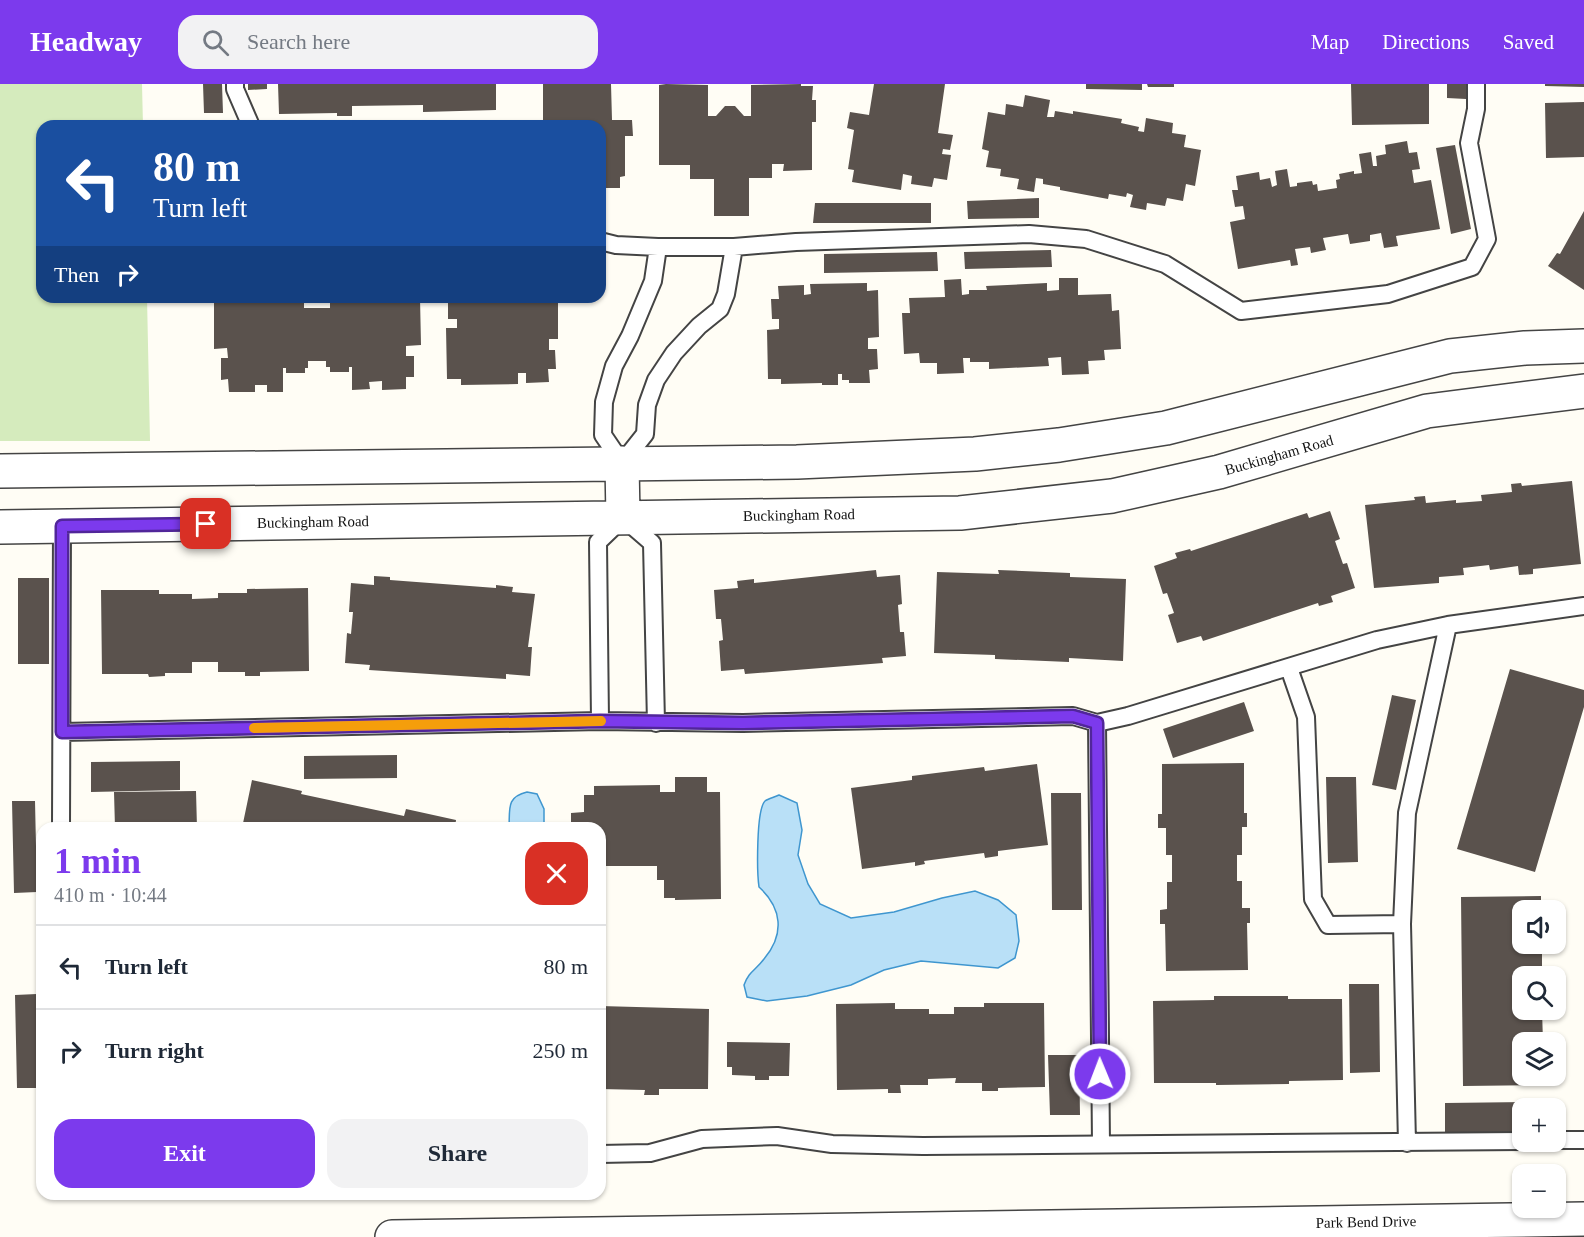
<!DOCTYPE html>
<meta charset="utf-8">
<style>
body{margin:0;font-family:"Times New Roman",serif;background:#f2f2f3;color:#1f2937;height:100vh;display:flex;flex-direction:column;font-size:22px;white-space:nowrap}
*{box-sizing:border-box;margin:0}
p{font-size:20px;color:#747a83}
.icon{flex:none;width:33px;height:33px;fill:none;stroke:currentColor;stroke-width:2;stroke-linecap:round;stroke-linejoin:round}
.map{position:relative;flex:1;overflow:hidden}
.details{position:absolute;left:36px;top:738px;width:570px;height:378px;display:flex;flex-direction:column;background:#fff;border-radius:18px;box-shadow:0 2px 4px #0004}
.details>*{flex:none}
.guide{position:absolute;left:36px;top:36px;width:570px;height:183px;border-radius:18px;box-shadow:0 2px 4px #0004;background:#1a4fa0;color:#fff;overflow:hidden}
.fabs{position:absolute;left:1512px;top:816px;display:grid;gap:12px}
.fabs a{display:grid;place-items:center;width:54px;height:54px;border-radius:12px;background:#fff;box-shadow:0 2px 4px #0004;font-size:30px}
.pin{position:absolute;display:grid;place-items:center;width:51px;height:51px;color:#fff;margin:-26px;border-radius:12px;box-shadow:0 3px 9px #0006}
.me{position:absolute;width:66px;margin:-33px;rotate:359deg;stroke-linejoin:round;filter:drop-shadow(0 0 4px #0008)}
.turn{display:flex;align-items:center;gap:21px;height:126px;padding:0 18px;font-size:27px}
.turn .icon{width:78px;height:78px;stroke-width:2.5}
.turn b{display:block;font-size:42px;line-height:51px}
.then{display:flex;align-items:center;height:57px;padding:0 18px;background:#0003;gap:12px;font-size:22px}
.round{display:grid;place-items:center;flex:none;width:63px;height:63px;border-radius:18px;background:#f2f2f3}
.summary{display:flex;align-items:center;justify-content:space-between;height:102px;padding:0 18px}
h1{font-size:36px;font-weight:600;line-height:45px;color:#7c3aed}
.button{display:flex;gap:12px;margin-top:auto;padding:12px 18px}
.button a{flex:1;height:69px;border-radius:18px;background:#7c3aed;color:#fff;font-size:24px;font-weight:600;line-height:69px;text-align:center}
.button a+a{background:#f2f2f3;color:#1f2937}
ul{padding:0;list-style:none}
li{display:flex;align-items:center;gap:18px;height:84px;padding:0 18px;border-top:2px solid #e0e1e3}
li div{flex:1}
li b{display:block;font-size:22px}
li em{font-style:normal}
header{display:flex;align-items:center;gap:36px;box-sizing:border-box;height:84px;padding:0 30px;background:#7c3aed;color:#fff}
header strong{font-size:28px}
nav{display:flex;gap:33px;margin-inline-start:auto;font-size:21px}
.search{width:420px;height:54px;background:#f2f2f3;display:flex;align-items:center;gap:15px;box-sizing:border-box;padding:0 21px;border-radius:18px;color:#747a83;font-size:22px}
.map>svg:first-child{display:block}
.green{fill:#d5ebbd}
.water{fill:#b9e0f7;stroke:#3f96cf;stroke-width:1.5}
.building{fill:#5a524d}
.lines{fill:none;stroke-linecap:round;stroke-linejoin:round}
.service-casing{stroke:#444;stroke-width:20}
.minor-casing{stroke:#444;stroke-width:36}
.tertiary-casing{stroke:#444;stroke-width:36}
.service{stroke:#fff;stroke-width:16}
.minor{stroke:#fff;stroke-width:33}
.tertiary{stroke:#fff;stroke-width:33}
.route-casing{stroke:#51269a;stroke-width:15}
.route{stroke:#7c3aed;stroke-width:10}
.slow{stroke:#f59e0b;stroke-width:10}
.labels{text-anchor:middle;stroke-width:6;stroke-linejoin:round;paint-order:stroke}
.street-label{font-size:15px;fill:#111;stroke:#fff}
</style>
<header>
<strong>Headway</strong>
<div class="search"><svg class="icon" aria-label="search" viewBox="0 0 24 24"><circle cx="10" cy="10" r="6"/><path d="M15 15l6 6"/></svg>Search here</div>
<nav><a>Map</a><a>Directions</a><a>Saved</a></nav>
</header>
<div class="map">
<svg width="1584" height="1153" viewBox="0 0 1584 1153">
<rect width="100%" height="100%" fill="#fffdf5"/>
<path class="green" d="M0 0H142L143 42H42V213H147L150 357H0Z"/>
<path class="water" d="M527 708 537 710 544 725V744H509C510 725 506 713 527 708Z
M779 711 797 719 802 746 798 771 808 800 820 820 851 834 894 828 942 814 975 807 998 816 1016 831 1019 857 1015 874 998 884 921 877 884 886 851 901 807 912 767 917 747 913 744 901C749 887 756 886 764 875 785 850 782 824 759 803 757 789 756 726 765 717 768 715 775 713 779 711Z"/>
<path class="building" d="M203 0H222L223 29H204Z
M248 0H267V5L248 6Z
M278 0H496V26L423 28V21L352 22V32H337V29L279 30Z
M543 0H611L612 36H632L633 52H625V92L620 93V104H600V42H543Z
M666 0 708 1V32H716L725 22H735L744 32H751V1L801 0V2H813L812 16H816V38H812V86L783 87 784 80H772V94H749V132H714V95H690V81H659V1Z
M874 0H945L938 49 953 51 950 66 943 65 942 70 951 71 947 96 934 94 932 103 911 100 912 92 903 90 901 106 852 98 854 86 848 85 854 46 847 44 850 28 869 31Z
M1086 0H1142V6L1086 5Z
M1147 0H1174V3H1148Z
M1351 0H1429V40L1352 41Z
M1447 0H1466V15L1447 14Z
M1545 0H1584V3L1545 2Z
M1025 11 1050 16 1047 33H1054L1055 27 1073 30V27L1122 35 1121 39 1139 43 1138 47 1144 48 1146 34 1173 39 1172 49 1186 51 1184 63 1201 66 1195 102 1186 100 1183 117 1167 114 1165 122 1147 119 1146 126 1130 123 1133 111 1127 109 1126 113 1109 110 1108 115 1060 106V103L1043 100V95L1036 94 1034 108 1017 105 1019 95 1000 92 1001 85 986 83 989 67 982 65 988 28 1005 31 1006 20 1023 23Z
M1584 18V73L1546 74 1545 19Z
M1407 57 1409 69 1417 68 1420 85 1412 86 1414 99 1431 96 1440 145 1396 152 1398 162 1384 164 1381 149 1370 151V157L1350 160 1348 150 1323 154 1326 166 1311 169 1310 163 1295 165 1298 181 1291 182 1290 176 1238 185 1230 138 1245 135 1243 122 1235 123 1232 106H1238L1236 92 1259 88 1260 96 1270 94 1272 103 1277 101 1275 87 1287 85 1290 103 1297 102V99L1312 97 1313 101 1317 100 1318 107 1337 104 1336 96 1340 95 1339 90 1354 87V90L1362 89 1359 70 1371 68 1373 82H1377L1376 72 1386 70 1385 61Z
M1455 61 1471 145 1451 150 1436 64Z
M1039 114V134L968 135 967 117Z
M815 119H931V139H813Z
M1584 127V206L1548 182 1557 169 1560 170Z
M1051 166 1052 183 965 185 964 168Z
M937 168 938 187 824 189V170Z
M1059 194H1078V211L1111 210 1112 227 1119 226 1121 265 1104 266 1105 276 1088 277 1089 290 1062 291 1061 273 1048 274 1049 282 989 285V278H970V274H963L964 289 937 290V279H920L919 269 904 270 902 229H910L909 214 945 213 944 196 961 195 962 211 969 210V206H987L986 202 1047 199V207L1059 206Z
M867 199V207L878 206 879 253 868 254V265H877L878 285 869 286 870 299H849V296H842V290H838V301H822V299L781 300V295H768L767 246 779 245V235H772L771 215H779L778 202 804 201V211L811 210 810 200Z
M225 213H276V217H284V213H304V224H330V213H349V217H356V213L420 214 421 261 406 262V272H414V293H406V305L382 306V297L369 298 370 305 352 306V283H349V288H330V283H326V277H308V284H305V289H286V284H283V308H267V301H255V308H229L228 295 221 296V274H228L227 264 214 265V216H225Z
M457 213H558V255H549V266H555L556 285H548L549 298 526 299V289H518V300L461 301V295H447L446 244H457V235H448V214Z
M1572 397 1581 480 1533 485V490L1519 491 1518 482 1490 486 1489 481 1463 484 1464 491 1439 493V499L1374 504 1365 421 1415 416 1414 413 1425 412 1426 419 1456 416V419L1482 417 1481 411 1512 408 1511 400 1521 399 1522 402Z
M1330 427 1340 455 1335 457 1343 480 1347 479 1355 504 1331 512 1333 518 1319 522 1318 519 1203 557 1201 552 1177 559 1168 531 1174 529 1167 509 1163 510 1154 482 1177 474 1175 469 1190 465 1191 467 1307 429 1309 434Z
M876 486 877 493 900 491 902 520 898 521 900 548H904L906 572 882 574 883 579 745 590 744 585 721 587 719 557 723 556 721 535H716L714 506 738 504 737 497 754 495V499Z
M998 486 1070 489V493L1126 495 1123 577 1069 574V578L995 575V571L934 569 937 488 999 490Z
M374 492 390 493V496L496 504V501L513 503 512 508 535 510 528 563H532L530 592 506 590V595L369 586 370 581 345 579 347 549 351 550 353 528H349L351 499 374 501Z
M18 494H49V580H18Z
M308 504 309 587 260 588V592H245V588H218V578H192V589H165V592L149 593 148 590H102L101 506H159V510H192V515L218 514V509H247V505Z
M1510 585 1584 606V623L1535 788 1457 765Z
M1392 611 1416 616 1396 706 1372 701Z
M1244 618 1254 647 1173 674 1163 645Z
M397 671V694L304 695V672Z
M180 677V706L91 708V678Z
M1244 679V729H1247V743H1242V771H1237V797H1242V824H1250V839H1247L1248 886 1166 887 1165 840H1160V826L1167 825V798H1172V771H1166V744H1158V730H1162V680Z
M1037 680 1048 761 998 767V772L985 774 984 769 924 777 925 780 915 782V778L862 785 851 704 912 696V692L984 683 985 687Z
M675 693H707V708H720L721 815 675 816V814H664V796H657V782H600V744H571V729L584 728V711H594V702L660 701V708H675Z
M1326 693H1356L1358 778 1328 779Z
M252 696 302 707 301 710 404 732 406 725 456 736 455 744H242Z
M196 707 197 744H115L114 708Z
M1051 709H1081L1082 826H1052Z
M12 717H35L37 808 14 809Z
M1541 812V826H1522V860H1542V892H1522V926H1542L1543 958H1522V992H1543V1001L1463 1002 1461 813Z
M1349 900H1379L1380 988 1350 989Z
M37 910 40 1004H17L15 911Z
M1214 912H1288V915H1342L1343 996 1289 997V1000L1216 1001V999H1154L1153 917 1214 916Z
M895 919V925H929V930H954V923H984V919H1044L1045 1003 998 1004V1007H982V999H955L956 994 928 995V1001H900L901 1009H888V1005L837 1006 836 920Z
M600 922 709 925 708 1005H659V1011H644L645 1006 600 1005Z
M727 958 790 959 789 992H769V996H755V992L732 991V983H727Z
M1048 971H1079L1080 1031H1050Z
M1533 1018V1024H1522V1049L1445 1050V1019Z"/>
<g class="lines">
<g class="service-casing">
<path id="service" d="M235 0V5L251 42
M600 157 616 161 658 163H734L796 158 1029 150 1086 155 1165 180 1241 227 1388 210 1472 183 1487 155 1469 59 1476 25V0
M658 163 653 197 630 252 614 282 604 318 603 351 622 379 645 350 647 321 656 296 674 269 699 242 720 225 726 210 734 163
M1289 584 1306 633 1313 815 1328 841 1402 840
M600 637 598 458 623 434 652 459 656 639
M1097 639 1101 1060
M62 648 600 637 743 639 1073 632 1097 639 1128 632 1377 556 1448 541 1584 522
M61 744 62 442
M1556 1056H1584
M1407 1059 1402 840 1407 729 1448 541
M600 1070 650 1069 702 1055 777 1052 832 1060 923 1062 1522 1057"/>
</g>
<g class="minor-casing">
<path id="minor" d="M392 1153 1584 1135"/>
</g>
<g class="tertiary-casing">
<path id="tertiary" d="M622 379 623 434
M0 387 797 378 975 370 1059 361 1166 344 1450 272 1525 264 1584 262
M0 443 960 429 1112 412 1219 388 1427 327 1584 307"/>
</g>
<use href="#service" class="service"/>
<use href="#minor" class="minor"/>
<use href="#tertiary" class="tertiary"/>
</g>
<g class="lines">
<g class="route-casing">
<path id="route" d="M206 440 62 442V648L600 637 743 639 1073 632 1097 639 1100 990"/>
</g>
<use href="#route" class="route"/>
<path class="slow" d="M254 644 601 637"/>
</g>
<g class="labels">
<g class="street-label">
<text transform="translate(1279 371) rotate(-16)" y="5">Buckingham Road</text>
<text transform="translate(799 431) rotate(-1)" y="5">Buckingham Road</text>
<text transform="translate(313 438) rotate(-1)" y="5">Buckingham Road</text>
<text transform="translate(1366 1138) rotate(-1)" y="5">Park Bend Drive</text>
</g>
</g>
</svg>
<div class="fabs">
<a><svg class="icon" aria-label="sound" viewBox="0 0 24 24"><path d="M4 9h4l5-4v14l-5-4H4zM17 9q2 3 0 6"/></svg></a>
<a><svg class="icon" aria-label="search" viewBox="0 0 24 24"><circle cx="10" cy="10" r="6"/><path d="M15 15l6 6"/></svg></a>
<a><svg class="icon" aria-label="layers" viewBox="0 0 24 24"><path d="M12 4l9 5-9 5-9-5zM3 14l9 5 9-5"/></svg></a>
<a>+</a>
<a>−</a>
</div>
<div class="pin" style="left:206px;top:440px;background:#d93025"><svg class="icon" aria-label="arrive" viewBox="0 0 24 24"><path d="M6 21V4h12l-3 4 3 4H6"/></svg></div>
<svg class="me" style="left:1100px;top:990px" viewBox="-20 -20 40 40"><circle r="17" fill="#7c3aed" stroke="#fff" stroke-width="3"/><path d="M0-11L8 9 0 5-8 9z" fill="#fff"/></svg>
<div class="guide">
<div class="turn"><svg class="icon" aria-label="left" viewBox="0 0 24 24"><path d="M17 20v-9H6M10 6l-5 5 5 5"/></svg><div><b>80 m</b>Turn left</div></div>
<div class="then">Then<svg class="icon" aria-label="right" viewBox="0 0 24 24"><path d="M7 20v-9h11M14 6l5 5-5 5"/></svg></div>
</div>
<section class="details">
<div class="summary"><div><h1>1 min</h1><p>410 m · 10:44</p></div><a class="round" style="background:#d93025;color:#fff"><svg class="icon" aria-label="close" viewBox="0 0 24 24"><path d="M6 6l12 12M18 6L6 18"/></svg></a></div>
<ul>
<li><svg class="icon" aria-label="left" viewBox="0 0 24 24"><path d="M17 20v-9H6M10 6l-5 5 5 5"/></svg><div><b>Turn left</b></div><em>80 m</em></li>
<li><svg class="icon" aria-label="right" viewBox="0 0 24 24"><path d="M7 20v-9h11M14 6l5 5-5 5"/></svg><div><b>Turn right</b></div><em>250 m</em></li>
</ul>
<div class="button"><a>Exit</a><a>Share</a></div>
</section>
</div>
